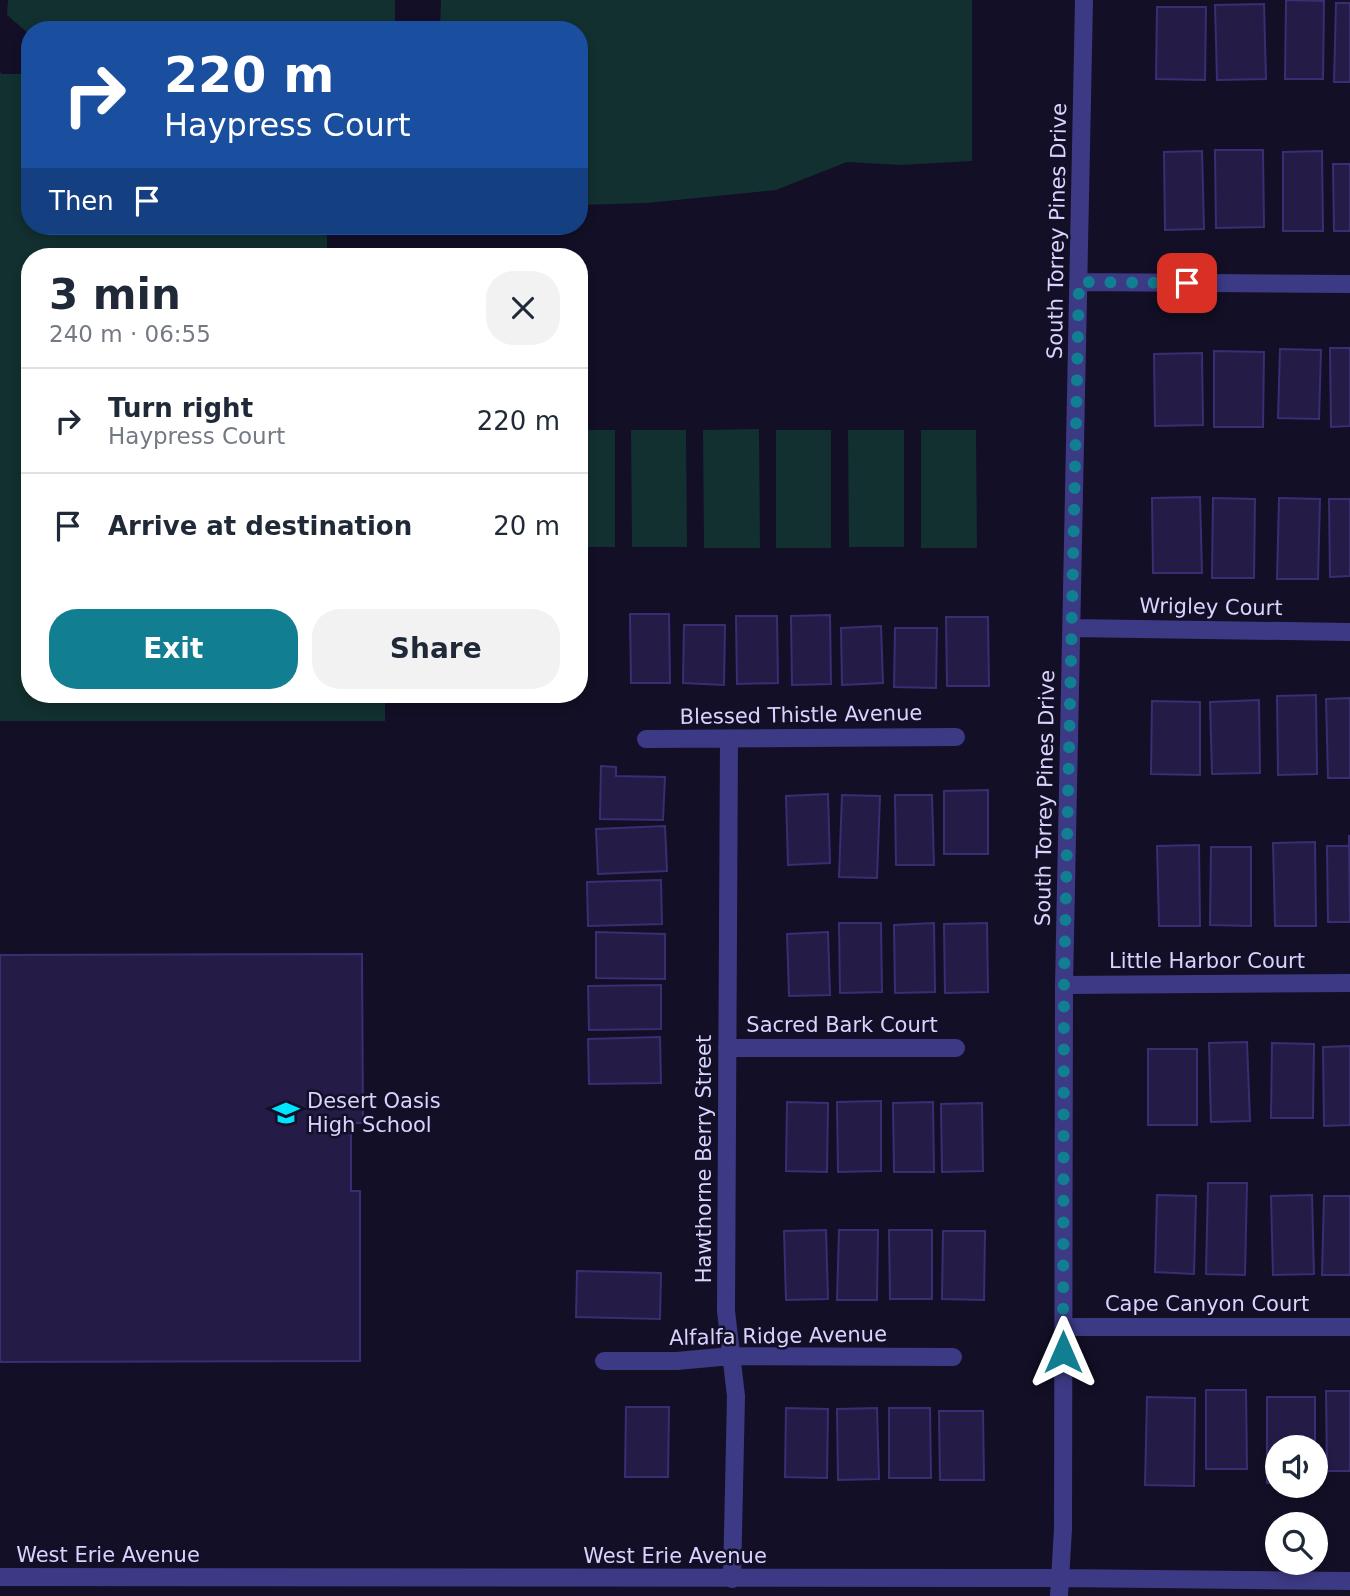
<!DOCTYPE html>
<meta charset="utf-8">
<style>
body{margin:0;font-family:"DejaVu Sans",sans-serif;background:#f2f2f3;color:#1f2937;height:100vh;display:flex;flex-direction:column;font-size:26px;white-space:nowrap}
*{box-sizing:border-box;margin:0}
p{font-size:23px;color:#747a83}
.icon{flex:none;width:38px;height:38px;fill:none;stroke:currentColor;stroke-width:2;stroke-linecap:round;stroke-linejoin:round}
.map{position:relative;flex:1;overflow:hidden}
.panel{position:absolute;left:21px;top:248px;width:567px;height:455px;display:flex;flex-direction:column;background:#fff;border-radius:28px;box-shadow:0 4px 10px #0003}
.panel>*{flex:none}
.guide{position:absolute;left:21px;top:21px;width:567px;height:214px;border-radius:28px;box-shadow:0 4px 10px #0003;background:#1a4fa0;color:#fff;overflow:hidden}
.fabs{position:absolute;left:1265px;top:1435px;display:grid;gap:14px}
.fabs a{display:grid;place-items:center;width:63px;height:63px;border-radius:50%;background:#fff;box-shadow:0 4px 10px #0003;font-size:35px}
.pin{position:absolute;display:grid;place-items:center;width:60px;height:60px;color:#fff;margin:-30px;border-radius:14px;box-shadow:0 4px 10px #0006}
.me{position:absolute;width:77px;margin:-38px;rotate:0deg;stroke-linejoin:round;filter:drop-shadow(0 0 5px #0008)}
.turn{display:flex;align-items:center;gap:24px;height:147px;padding:0 28px;font-size:32px}
.turn .icon{width:91px;height:91px;stroke-width:2.5}
.turn b{display:block;font-size:49px;line-height:60px}
.then{display:flex;align-items:center;height:66px;padding:0 28px;background:#0003;gap:14px;font-size:26px}
.round{display:grid;place-items:center;flex:none;width:74px;height:74px;border-radius:28px;background:#f2f2f3}
.overview{display:flex;align-items:center;justify-content:space-between;height:119px;padding:0 28px}
h1{font-size:42px;font-weight:800;line-height:52px}
.cta{display:flex;gap:14px;margin-top:auto;padding:14px 28px}
.cta a{flex:1;height:80px;border-radius:28px;background:#117e91;color:#fff;font-size:28px;font-weight:800;line-height:80px;text-align:center}
.cta a+a{background:#f2f2f3;color:#1f2937}
ul{padding:0;list-style:none}
li{display:flex;align-items:center;gap:21px;height:105px;padding:0 28px;border-top:2px solid #e0e1e3}
li div{flex:1}
li b{display:block;font-size:26px}
li em{font-style:normal}
.map>svg:first-child{display:block}
.green{fill:#12302f}
.building{fill:#241b47;stroke:#3b2d73;stroke-width:2}
.lines{fill:none;stroke-linecap:round;stroke-linejoin:round}
.minor{stroke:#3d3a85;stroke-width:18}
.route{stroke:#117e91;stroke-width:12;stroke-dasharray:0 21.6}
.labels{text-anchor:middle;stroke-width:5;stroke-linejoin:round;paint-order:stroke}
.street-label{font-size:21px;fill:#d9d4ff;stroke:#130f26}
.poi-label{font-size:21px;fill:#d9d4ff;stroke:#130f26;text-anchor:start}
</style>
<div class="map">
<svg width="1350" height="1596" viewBox="0 0 1350 1596">
<rect width="100%" height="100%" fill="#130f26"/>
<path class="green" d="M8 0H395V30H30L29 34 7 15Z
M441 0H972V161L901 165 847 162 776 190 647 203 579 205V30H440Z
M0 72 2 74H30V226H327V257H30V695H385V721H0Z
M759 429 760 548H704L703 430Z
M579 430H615V547H579Z
M631 430H686L687 547H632Z
M776 430H831V548H776Z
M848 430H904V547H849Z
M921 430H976L977 548H921Z"/>
<path class="building" d="M1286 0 1324 1 1323 79H1285Z
M1336 3H1350V82H1334Z
M1264 4 1266 79 1217 80 1215 5Z
M1157 7H1206L1205 80 1156 79Z
M1215 150H1263L1264 227 1216 228Z
M1202 151 1204 229 1165 230 1164 152Z
M1322 151 1323 231H1283V152Z
M1333 164H1350V231H1334Z
M1330 348H1350V426L1331 427Z
M1280 349 1321 350 1319 419 1278 418Z
M1214 351 1264 352 1263 427H1214Z
M1202 353 1203 425 1155 426 1154 354Z
M1200 497 1202 573H1153L1152 498Z
M1213 498 1255 499 1254 578H1212Z
M1279 498 1320 499 1318 579H1277Z
M1329 499H1350V576L1330 577Z
M630 614H669L670 683H631Z
M830 615 831 684 792 685 791 616Z
M736 616H777L778 683 737 684Z
M946 617H988L989 686H947Z
M684 625H725L724 685 683 683Z
M881 626 883 683 842 685 841 628Z
M895 628H937L936 688 894 687Z
M1316 695 1317 774 1278 775 1277 696Z
M1350 698V778H1328L1326 699Z
M1259 700 1260 773 1212 774 1210 702Z
M1152 701 1200 702V775L1151 774Z
M601 766 616 767V776L665 777 663 820 600 819Z
M988 790V854H944V791Z
M828 794 830 863 788 865 786 796Z
M842 795 880 796 877 878 839 877Z
M895 795H932L934 865H896Z
M665 826 667 871 598 874 596 829Z
M1349 835 1350 922H1328L1327 846H1349Z
M1315 842 1316 926H1275L1273 843Z
M1199 845 1200 926H1159L1157 846Z
M1211 847H1251V926L1210 925Z
M661 880 662 924 588 926 587 882Z
M839 923H881L882 992 840 993Z
M934 923 935 992 895 993 894 925Z
M987 923 988 992 945 993 944 924Z
M596 932 665 934V979L596 978Z
M828 932 830 995 789 996 787 934Z
M362 954 363 1123H351V1191H360V1361L0 1362V955Z
M661 985V1029L589 1030 588 986Z
M660 1037 661 1083 589 1084 588 1039Z
M1247 1042 1250 1121 1211 1122 1209 1043Z
M1272 1043 1314 1044 1313 1118H1271Z
M1350 1046V1125L1324 1126 1323 1047Z
M1148 1049H1197V1125H1148Z
M881 1101V1171L838 1172 837 1102Z
M787 1102 828 1103 827 1172 786 1171Z
M933 1102 934 1172H894L893 1103Z
M982 1103 983 1171 942 1172 941 1104Z
M1208 1183H1247L1245 1275 1206 1274Z
M1157 1195 1196 1196 1194 1274 1155 1272Z
M1312 1195 1314 1274 1273 1275 1271 1196Z
M1324 1196H1350V1275H1322Z
M826 1230 828 1299 786 1300 784 1231Z
M839 1230H878L877 1300H837Z
M889 1230H932V1299H890Z
M943 1231H985L984 1300 942 1299Z
M577 1271 661 1273 660 1319 576 1317Z
M1206 1390H1246L1247 1469H1206Z
M1326 1391H1350V1471H1327Z
M1147 1397 1195 1398 1194 1486 1145 1485Z
M1267 1397H1315V1447H1278V1483H1267Z
M626 1407H669L668 1477H625Z
M786 1408 828 1409 827 1478 785 1477Z
M877 1408 879 1479 838 1480 837 1409Z
M889 1408H930L931 1478H889Z
M939 1411H983L984 1480H940Z"/>
<g class="lines">
<path class="minor" d="M1079 282 1350 284
M1072 628 1350 632
M646 739 956 737
M729 739 726 1311 736 1396 732 1579
M1064 985 1350 983
M727 1048H956
M1064 1327H1350
M604 1361H677L731 1356 953 1357
M0 1577 1059 1578 1350 1581
M1059 1596 1063 1529 1064 985 1084 0"/>
</g>
<g class="lines">
<path class="route" d="M1063 1352 1064 985 1079 282 1187 283"/>
</g>
<defs>
<g id="school-bare" transform="scale(2.1)"><path d="M0-5L7-2L0 1L-7-2ZM-4 1L0 2.5L4 1V4Q0 6-4 4Z" fill="#00e5ff" stroke="#130f26" stroke-width="2.5" paint-order="stroke"/></g>
</defs>
<g fill-rule="evenodd">
<use href="#school-bare" x="286" y="1113"/>
</g>
<g class="labels">
<g class="street-label">
<text transform="translate(1057 231) rotate(-89)" y="7">South Torrey Pines Drive</text>
<text transform="translate(1211 607) rotate(1)" y="7">Wrigley Court</text>
<text transform="translate(801 715) rotate(-1)" y="7">Blessed Thistle Avenue</text>
<text transform="translate(1045 798) rotate(-89)" y="7">South Torrey Pines Drive</text>
<text x="1207" y="968">Little Harbor Court</text>
<text x="842" y="1032">Sacred Bark Court</text>
<text transform="translate(704 1159) rotate(-90)" y="7">Hawthorne Berry Street</text>
<text x="1207" y="1311">Cape Canyon Court</text>
<text transform="translate(778 1336) rotate(-1)" y="7">Alfalfa Ridge Avenue</text>
<text x="108" y="1562">West Erie Avenue</text>
<text x="675" y="1563">West Erie Avenue</text>
</g>
<g class="poi-label">
<text x="307" y="1108">Desert Oasis<tspan x="307" dy="24">High School</tspan></text>
</g>
</g>
</svg>
<div class="fabs">
<a><svg class="icon" aria-label="sound" viewBox="0 0 24 24"><path d="M4 9h4l5-4v14l-5-4H4zM17 9q2 3 0 6"/></svg></a>
<a><svg class="icon" aria-label="search" viewBox="0 0 24 24"><circle cx="10" cy="10" r="6"/><path d="M15 15l6 6"/></svg></a>
</div>
<div class="pin" style="left:1187px;top:283px;background:#d93025"><svg class="icon" aria-label="arrive" viewBox="0 0 24 24"><path d="M6 21V4h12l-3 4 3 4H6"/></svg></div>
<svg class="me" style="left:1063px;top:1352px" viewBox="-20 -20 40 40"><path d="M0-17L14 15 0 8-14 15z" fill="#117e91" stroke="#fff" stroke-width="4"/></svg>
<div class="guide">
<div class="turn"><svg class="icon" aria-label="right" viewBox="0 0 24 24"><path d="M7 20v-9h11M14 6l5 5-5 5"/></svg><div><b>220 m</b>Haypress Court</div></div>
<div class="then">Then<svg class="icon" aria-label="arrive" viewBox="0 0 24 24"><path d="M6 21V4h12l-3 4 3 4H6"/></svg></div>
</div>
<section class="panel">
<div class="overview"><div><h1>3 min</h1><p>240 m · 06:55</p></div><a class="round"><svg class="icon" aria-label="close" viewBox="0 0 24 24"><path d="M6 6l12 12M18 6L6 18"/></svg></a></div>
<ul>
<li><svg class="icon" aria-label="right" viewBox="0 0 24 24"><path d="M7 20v-9h11M14 6l5 5-5 5"/></svg><div><b>Turn right</b><p>Haypress Court</p></div><em>220 m</em></li>
<li><svg class="icon" aria-label="arrive" viewBox="0 0 24 24"><path d="M6 21V4h12l-3 4 3 4H6"/></svg><div><b>Arrive at destination</b></div><em>20 m</em></li>
</ul>
<div class="cta"><a>Exit</a><a>Share</a></div>
</section>
</div>
